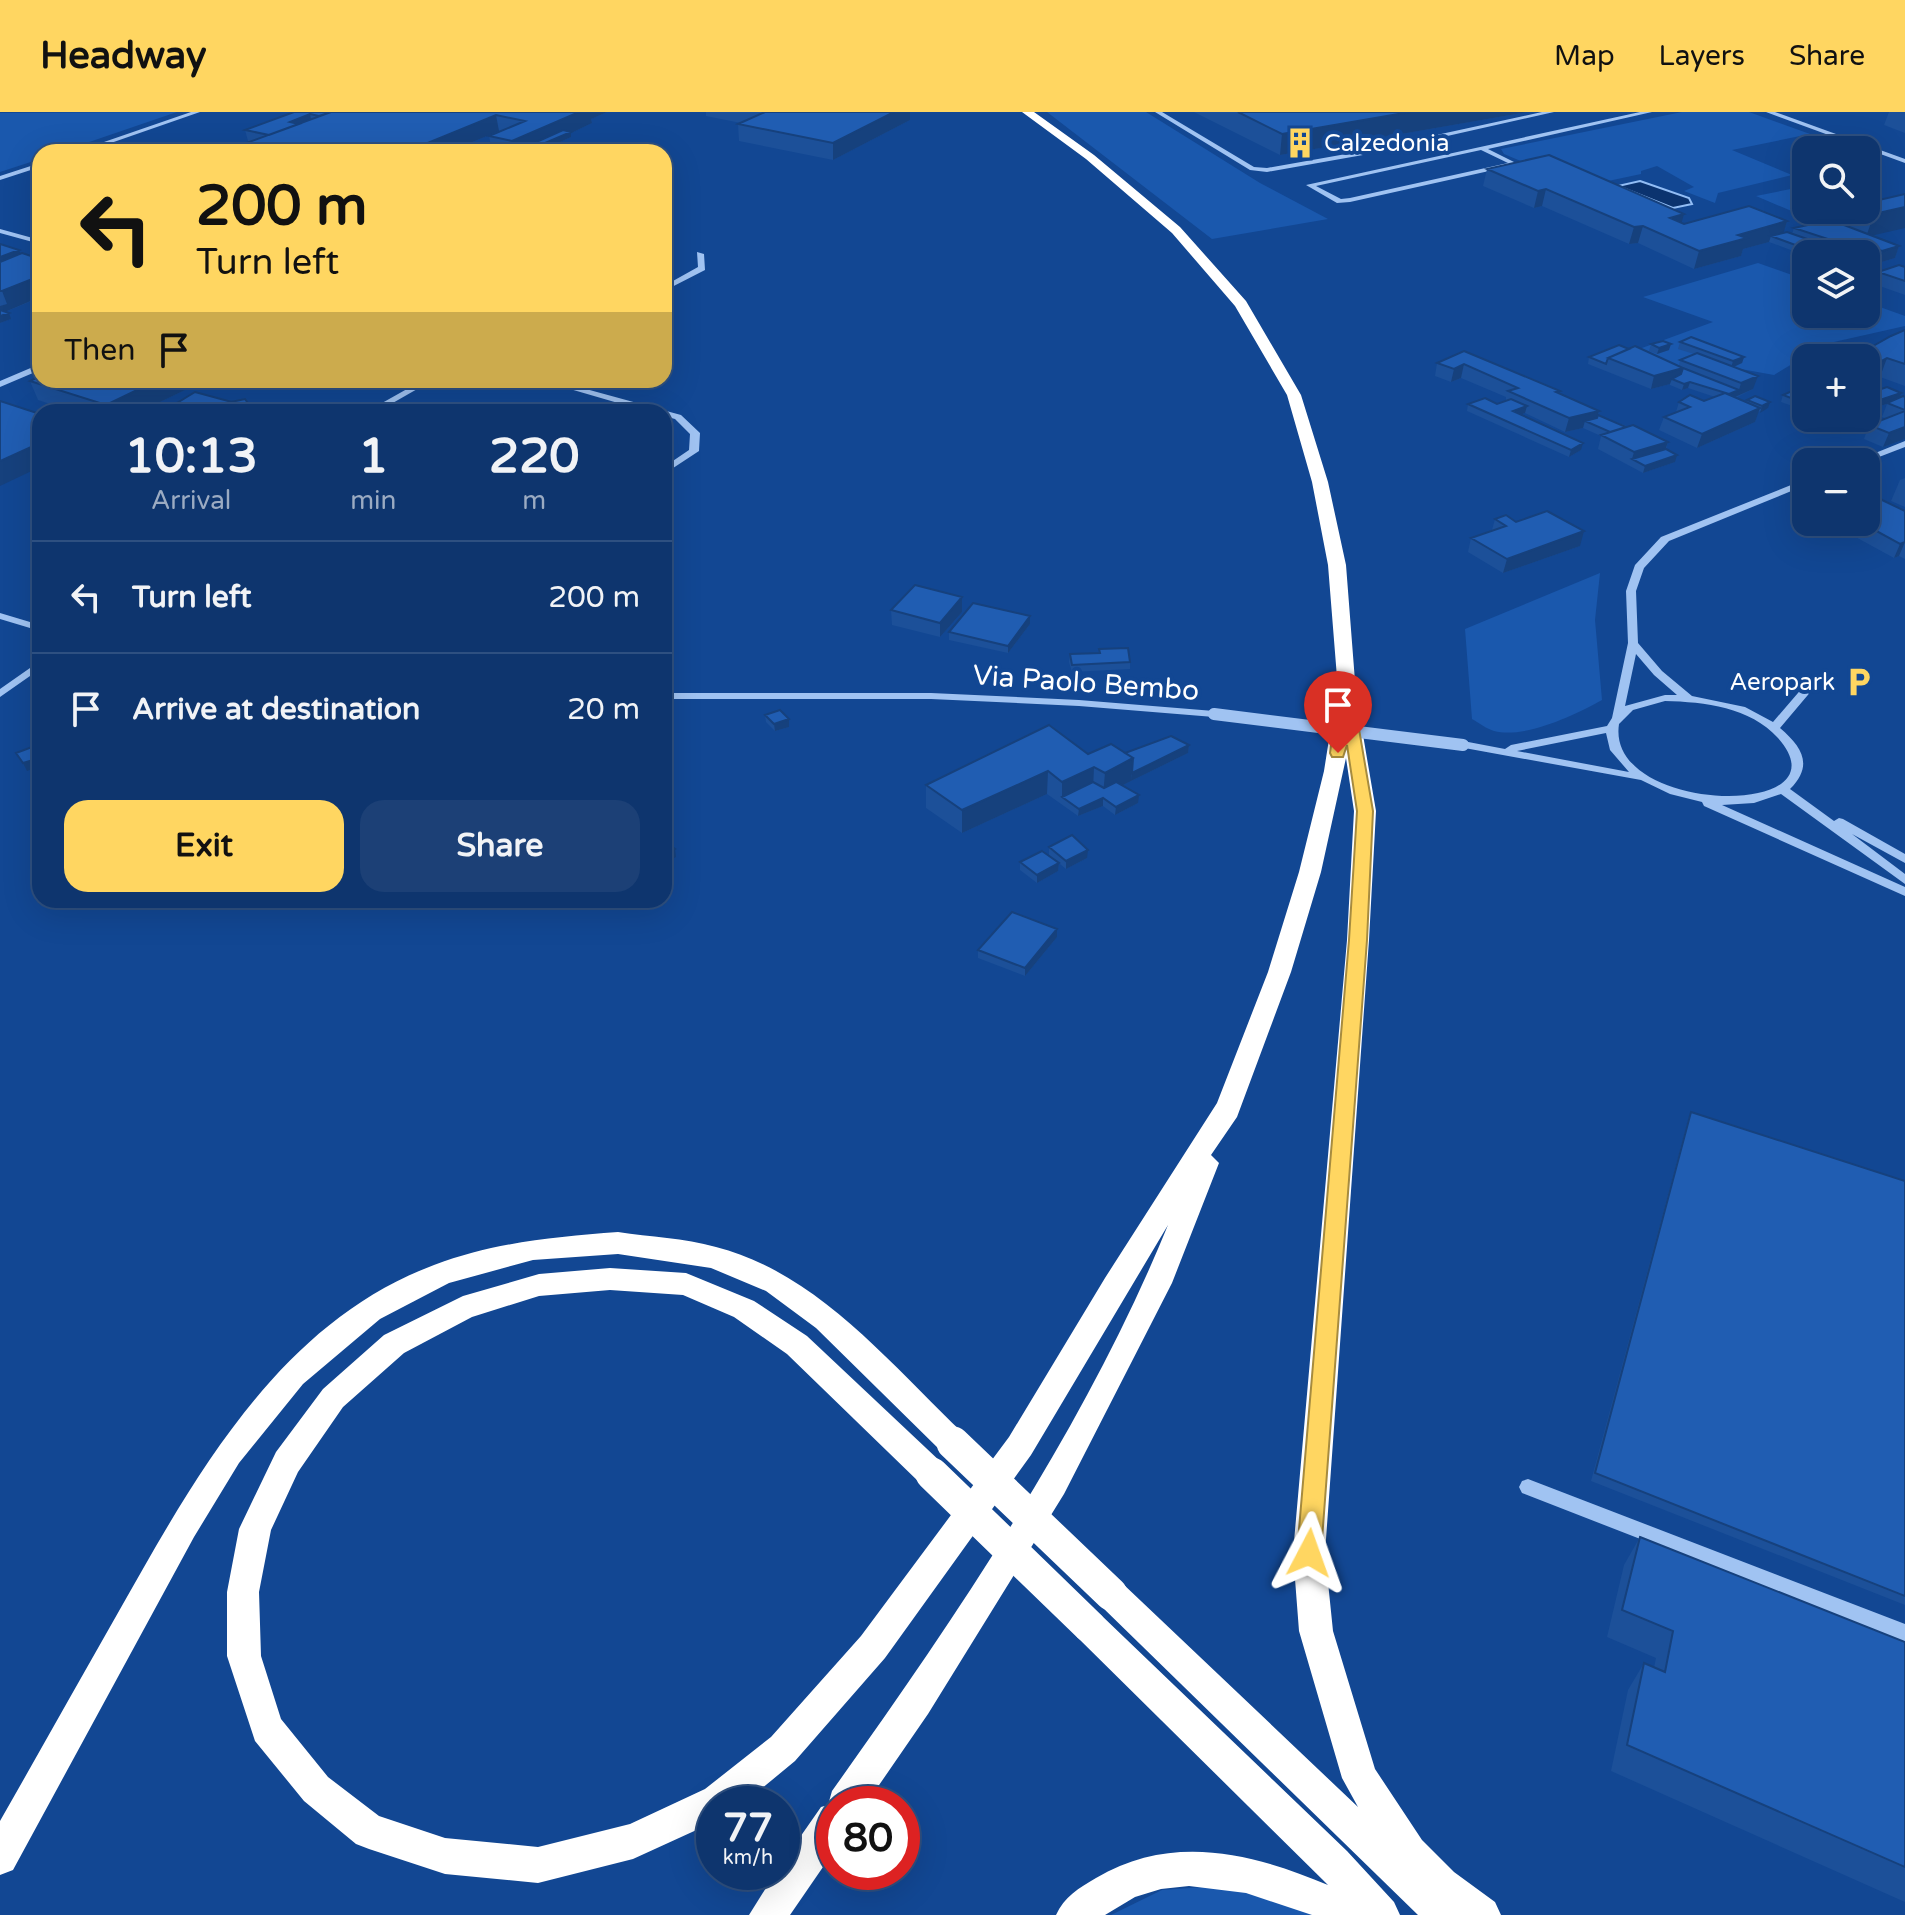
<!DOCTYPE html>
<meta charset="utf-8">
<style>
body{margin:0;font-family:"Varela Round",sans-serif;background:#1c4076;color:#f1f3f6;height:100vh;display:flex;flex-direction:column;font-size:30px;white-space:nowrap}
*{box-sizing:border-box;margin:0}
p{font-size:26px;color:#9babc2}
.icon{flex:none;width:44px;height:44px;fill:none;stroke:currentColor;stroke-width:2;stroke-linecap:round;stroke-linejoin:round}
.map{position:relative;flex:1;overflow:hidden}
.side{position:absolute;left:32px;top:292px;width:640px;height:504px;display:flex;flex-direction:column;background:#0e356e;border-radius:24px;box-shadow:0 8px 32px #0002,0 0 0 2px #2e5081}
.side>*{flex:none}
.banner{position:absolute;left:32px;top:32px;width:640px;height:244px;border-radius:24px;box-shadow:0 8px 32px #0002,0 0 0 2px #2e5081;background:#ffd661;color:#111;overflow:hidden}
.controls{position:absolute;left:1792px;top:24px;display:grid;gap:16px}
.controls a{display:grid;place-items:center;width:88px;height:88px;border-radius:16px;background:#0e356e;box-shadow:0 8px 32px #0002,0 0 0 2px #2e5081;font-size:40px}
.speed{position:absolute;left:696px;top:1674px;display:flex;gap:16px;font-size:40px;font-weight:700;text-align:center}
.speed>*{display:grid;place-content:center;width:104px;height:104px;border-radius:50%;background:#0e356e;box-shadow:0 8px 32px #0002,0 0 0 2px #2e5081;line-height:1}
.speed small{font-size:20px;font-weight:400}
.speed .limit{border:12px solid #d22;background:#fff;color:#111}
.pin{position:absolute;display:grid;place-items:center;width:68px;height:68px;color:#fff;margin:-82px -34px;border-radius:50% 50% 50% 0;rotate:-45deg;box-shadow:0 0 8px #0007}
.pin .icon{rotate:45deg}
.me{position:absolute;width:88px;margin:-44px;rotate:4deg;stroke-linejoin:round;filter:drop-shadow(0 0 6px #0008)}
.turn{display:flex;align-items:center;gap:28px;height:168px;padding:0 32px;font-size:36px}
.turn .icon{width:104px;height:104px;stroke-width:2.5}
.turn b{display:block;font-size:56px;line-height:68px}
.then{display:flex;align-items:center;height:76px;padding:0 32px;background:#0003;gap:16px;font-size:30px}
.eta{display:flex;justify-content:space-evenly;align-items:center;height:136px;text-align:center}
.eta b{font-size:48px;font-weight:700;line-height:56px}
.action{display:flex;gap:16px;margin-top:auto;padding:16px 32px}
.action a{flex:1;height:92px;border-radius:24px;background:#ffd661;color:#111;font-size:32px;font-weight:700;line-height:92px;text-align:center}
.action a+a{background:#1c4076;color:#f1f3f6}
ul{padding:0;list-style:none}
li{display:flex;align-items:center;gap:24px;height:112px;padding:0 32px;border-top:2px solid #2e5081}
li div{flex:1}
li b{display:block;font-size:30px}
li em{font-style:normal}
header{display:flex;align-items:center;gap:48px;box-sizing:border-box;height:112px;padding:0 40px;background:#ffd661;color:#111}
header strong{font-size:38px}
nav{display:flex;gap:44px;margin-inline-start:auto;font-size:28px}
.map>svg:first-child{display:block}
.green{fill:#1a58ad}
.water{fill:#0b336f;stroke:#92bdf5;stroke-width:2}
.lines{fill:none;stroke-linecap:round;stroke-linejoin:round}
.minor{fill:#a0c3f2;fill-rule:evenodd}
.highway{fill:#fff;fill-rule:evenodd}
.minor-bridge{stroke:#a0c3f2;stroke-width:12}
.highway-bridge{stroke:#fff;stroke-width:33}
.wall{fill:#1c5099}
.shaded-wall{fill:#16417d}
.building{fill:#205db2;stroke:#16417d;stroke-width:2}
.route{fill:#ffd661;stroke:#a68b3f;stroke-width:2}
.labels{text-anchor:middle;stroke-width:8;stroke-linejoin:round;paint-order:stroke}
.far-poi-label{font-size:24px;fill:#fff;stroke:#124793;text-anchor:start}
.street-label{font-size:28px;fill:#fff;stroke:#124793}
</style>
<header>
<strong>Headway</strong>
<nav><a>Map</a><a>Layers</a><a>Share</a></nav>
</header>
<div class="map">
<svg width="1905" height="1803" viewBox="0 0 1905 1803">
<rect width="100%" height="100%" fill="#124793"/>
<path class="green" d="M177 0 60 40H40V47L0 60V1Z
M1047 0H1146L1260 71 1328 107 1212 127Z
M1682 0H1749L1810 22 1732 38 1792 63 1718 81 1715 91 1684 79 1694 75 1657 54 1641 59V62L1594 72 1542 58 1504 42 1501 37Z
M1806 74V98H1828L1801 103 1756 84Z
M1758 151 1806 168V202H1866V190L1905 204V214L1825 232 1774 263 1702 250 1681 259 1631 240 1713 210 1643 185Z
M1600 461 1595 508 1602 588C1575 603 1525 627 1494 619 1487 617 1479 611 1472 607L1465 517Z
M1232 1773 1319 1803H1111L1162 1778Z"/>
<path class="water" d="M1640 69 1689 86 1692 92 1673 96 1618 74Z"/>
<g class="lines">
<path class="minor" d="M191 0H200L85 40H75Z
M1155 0H1162L1254 55 1267 56 1363 39 1542 0H1554L1363 43 1267 60 1250 58Z
M1640 0H1652L1488 37 1516 51V53L1350 90 1337 91 1306 73ZM1481 38 1508 51 1350 86 1341 87 1316 74Z
M1766 0H1775L1905 47V51Z
M40 51V55L0 68V64Z
M0 117 40 128V132L0 121Z
M697 140 704 142 705 158 664 179V174L698 155Z
M40 252V258L0 275V269Z
M423 268H433L377 300H366Z
M539 268H553L681 303 700 321 699 339 664 362V355L689 338 690 322 675 307 664 304V300H649Z
M1905 329V335L1866 350H1853Z
M1806 367V373L1669 429 1644 456 1636 479 1638 531 1662 559 1692 584 1745 595 1773 610 1810 567H1818V571L1780 616C1802 635 1814 653 1790 677L1834 709 1839 706 1843 707 1905 742V751L1852 722 1905 762V772L1781 682 1754 691 1722 693 1905 775V784L1704 694 1702 690 1670 682 1641 668 1459 635 1457 633 1463 629 1505 637 1511 633 1607 614 1612 606 1628 531 1626 479 1635 453 1661 425ZM1636 542 1654 563 1677 583H1665L1625 594ZM1665 589C1705 590 1750 595 1778 626 1851 708 1605 703 1619 612L1633 598ZM1606 621 1610 638 1629 660 1517 639Z
M0 501 40 513V519L0 507Z
M40 549V557L0 585V577Z
M664 581H931L1079 588 1214 599 1220 602 1214 605 1079 594 931 587H664Z
M1528 1367 1905 1512V1530L1522 1381 1519 1375 1522 1369Z"/>
<path class="highway" d="M1022 0H1034L1094 43 1180 115 1246 189 1301 283 1328 370 1346 453 1356 582 1376 699 1369 828 1325 1441 1333 1519 1375 1657 1422 1728 1454 1760 1495 1790 1501 1803H1418L1100 1493 1095 1482 1100 1471 1111 1467 1122 1471 1358 1695 1342 1666 1299 1519 1293 1441 1347 828 1354 699 1346 646 1321 760 1291 860 1237 1005 1211 1043 1219 1051 1172 1171 1064 1382 928 1602 866 1692H834V1739L790 1803H749L776 1760H782V1751L821 1695 828 1693 832 1679C958 1502 1086 1314 1168 1113L1031 1343 885 1546 795 1649 743 1692H714V1710L633 1747 538 1771 445 1762 369 1737 356 1732 304 1689 255 1629 227 1544V1480L239 1417 276 1340 323 1277 384 1223 463 1184 539 1162 610 1156 686 1161 754 1189 807 1224 943 1352 947 1362 943 1372 932 1376 921 1372 787 1242 734 1205 683 1183 610 1178 539 1184 472 1205 404 1241 343 1295 298 1360 271 1418 259 1480 261 1544 281 1607 328 1665 379 1704 445 1726 538 1735 630 1712 705 1677 771 1625 861 1524 1009 1325 1105 1166 1217 991 1268 860 1299 760 1324 659 1332 608 1340 603 1328 453 1312 370 1287 283 1235 194 1172 121 1086 47Z
M618 1120C650 1125 684 1126 716 1135 818 1161 890 1252 964 1322L968 1331 964 1340 953 1344 942 1340 816 1216 766 1179 711 1156 618 1142 533 1148 449 1171 380 1207 303 1272 239 1351 194 1425 13 1758 0 1763V1709C40 1639 79 1569 119 1499 196 1363 279 1211 434 1153 495 1130 554 1125 618 1120Z
M1089 1498 1101 1503 1347 1739 1394 1790 1400 1803H1312L1246 1781 1189 1774 1161 1777 1135 1785 1105 1803H1056C1064 1785 1079 1776 1096 1766 1172 1721 1252 1741 1328 1773L1077 1525 1073 1514 1077 1503Z"/>
<path class="minor-bridge" d="M1214 602 1463 633"/>
<path class="highway-bridge" d="M953 1331 1111 1482
M932 1362 1089 1514"/>
</g>
<path class="wall" d="M294 0H607L591 7 592 11 571 21V25L538 40H492L489 24 500 19H499L448 40H222L251 29H248L245 18Z
M706 0H910V8L833 48 739 29 738 12 741 11 706 4Z
M1194 0H1527L1280 43Z
M1889 0H1905V21L1884 13Z
M1487 57 1684 112 1787 109 1783 121 1792 122 1794 116 1846 113 1851 98H1866L1905 82 1872 123 1899 134 1895 146 1878 151 1866 147V142H1814L1813 141 1814 136 1811 135 1796 140 1769 130 1743 137 1741 144 1694 157 1638 131 1629 132 1542 94 1534 96 1483 74Z
M0 132 21 142 31 144 40 141V189L39 186 5 200 11 207 0 211Z
M1905 155V183L1874 172 1878 160Z
M1905 218V274L1880 265 1866 246H1821V244L1866 238Z
M1680 230 1744 245 1742 251 1734 255 1753 277 1735 286 1746 290 1747 288 1768 296 1758 300 1755 310 1697 336 1659 318 1664 305 1676 300 1679 290 1704 289 1715 285 1688 276 1682 278 1670 273V272L1651 277 1588 252 1589 245 1619 233 1679 254 1680 248 1694 242 1678 237Z
M1651 232 1669 238 1657 242 1649 239Z
M1464 239 1599 299 1598 303 1668 330 1666 337 1675 350 1643 361 1598 337 1601 324 1583 316 1565 320 1525 301 1520 303 1581 338 1569 345 1467 299 1468 292H1497L1506 289V285L1461 266 1451 270 1435 264 1437 251Z
M206 268 139 300H74L38 288 30 269Z
M1866 282 1900 286 1905 285V327L1883 335 1864 327 1869 313 1887 307 1882 305 1887 292 1874 296 1866 295Z
M1783 283 1806 284V295L1801 297 1781 290Z
M177 291 253 300H180Z
M1905 366V395L1891 389 1900 368Z
M1905 399V447L1899 444 1894 446 1839 416 1841 410H1866Z
M1495 407 1580 434 1503 461 1468 440 1471 426 1492 418Z
M962 485V500L940 525 892 513 891 498Z
M1030 504V512L1008 541 949 528V520Z
M1099 537 1130 550V557L1072 560 1069 550 1070 542 1099 541Z
M765 603 789 615 775 619 766 610Z
M1189 633 1188 641 1123 673 1138 691 1115 703 1103 694 1078 704 1047 682 962 721 926 696V673L1088 642 1125 641Z
M1049 735 1087 746 1066 757 1049 743Z
M1020 750 1059 751 1058 759 1037 771 1020 758Z
M1057 825 1025 864 978 846V838Z
M1691 1000 1905 1069V1493L1591 1369 1688 1008Z
M1640 1425 1905 1530V1790L1611 1659 1628 1578 1644 1551 1654 1556 1656 1546 1607 1525 1624 1453Z"/>
<path class="shaded-wall" d="M579 0H607L591 7 592 11 571 21V25L538 40H514L512 29Z
M894 0H910V8L833 48V31Z
M1410 0H1527L1280 43 1282 22Z
M310 2 312 13 290 10Z
M496 3 499 19 448 40H420L418 35Z
M1546 77 1542 94 1534 96 1538 79Z
M1905 95V116L1866 125 1874 102Z
M1684 102 1679 120 1670 106Z
M1787 109 1782 126 1771 124 1769 130 1743 137 1741 144 1694 157 1699 139 1738 123Z
M1643 114 1638 131 1629 132 1634 115Z
M1813 129 1811 135 1796 140 1798 134Z
M1864 132 1860 142H1845L1846 139Z
M1899 134 1895 146 1878 151 1882 139Z
M19 138 24 150 0 159V145Z
M40 164V185L0 202V194L7 192 2 179Z
M1875 165 1873 171 1866 173V168Z
M9 201 11 207 0 211V204Z
M1671 232 1669 238 1657 242 1659 236Z
M1744 245 1742 251 1731 256 1733 249Z
M1887 246 1880 265 1866 273V257Z
M1464 252 1461 266 1451 270 1454 257Z
M1683 256 1679 269 1672 267 1670 272 1651 277 1654 264Z
M1758 264 1753 277 1726 289 1729 282 1739 278 1741 271Z
M158 268H206L139 300H108L106 293Z
M1690 270 1688 276 1682 278 1684 272Z
M1901 281 1899 288 1874 296 1877 289Z
M1770 290 1768 296 1760 301 1762 294Z
M243 293 252 297 253 300H230Z
M1527 294 1525 301 1511 306 1513 299Z
M1760 296 1755 310 1697 336 1702 322Z
M1599 299 1595 313 1585 309 1583 316 1565 320 1569 306Z
M1905 315V327L1883 335 1889 321Z
M1668 330 1663 344 1632 347 1630 354 1634 340Z
M40 331V355L0 374V349Z
M1583 331 1581 338 1569 345 1571 338Z
M1677 343 1675 350 1643 361 1645 354Z
M1584 419 1580 434 1503 461 1507 447Z
M1905 430 1899 444 1894 446 1900 432Z
M962 485V500L940 525V511Z
M1030 504V512L1008 541V534Z
M789 607V615L775 619 774 612Z
M1189 633 1188 641 1131 669 1132 661Z
M40 646V654L27 659 23 651Z
M1133 646 1131 669 1103 683 1105 661Z
M1094 655 1093 678 1062 685V670Z
M1048 659 1047 682 962 721V698Z
M1139 683 1138 691 1115 703 1116 695Z
M1103 686V694L1078 704 1079 697Z
M675 737 676 745 664 751V743Z
M1088 738 1087 746 1066 757V749Z
M1059 751 1058 759 1037 771V763Z
M1057 817V825L1025 864V856Z"/>
<path class="building" d="M294 0H331L319 4 310 2 290 10 299 12 269 23 245 18Z
M331 0H579L512 29 489 24 525 9 496 3 418 35 444 40H222Z
M765 0H894L833 31 738 12Z
M1238 0H1410L1282 22Z
M563 18 571 20 524 40H514Z
M1549 43 1684 102 1670 106 1684 112 1749 94 1787 109 1738 123 1747 126 1699 139 1643 114 1634 115 1546 77 1538 79 1487 57Z
M1905 82V95L1874 102 1864 98H1866V91Z
M1831 108 1899 134 1882 139 1864 132 1846 139 1817 129 1825 126 1794 116Z
M1787 120 1813 129 1798 134 1771 124Z
M0 132 19 138 0 145Z
M22 141 40 147V164L2 179H0V150Z
M40 141V147L31 144Z
M1899 153 1905 155V169L1878 160Z
M1866 161 1875 165 1866 168Z
M0 198 9 201 0 204Z
M1905 218V252L1887 246 1866 257V246H1829L1821 244 1845 231 1866 238 1891 224Z
M1691 225 1744 245 1733 249 1680 230Z
M1663 229 1671 232 1659 236 1651 232Z
M1619 233 1629 237 1608 246 1606 252 1589 245Z
M1635 234 1683 256 1654 264 1608 246Z
M1464 239 1560 279 1556 280 1599 299 1569 306 1508 279 1518 276 1464 252 1454 257 1437 251Z
M1697 241 1758 264 1741 271 1680 248Z
M1683 256 1739 278 1729 282 1690 270 1684 272 1672 267 1681 262Z
M40 264V268H158L106 293 30 269Z
M1887 275 1901 281 1877 289 1866 288V282Z
M1792 279 1806 284V289L1804 291 1783 283Z
M195 280 243 293 230 300H196L187 298 191 296 177 291Z
M1725 281 1760 296 1702 322 1664 305 1690 295 1679 290 1690 283 1704 289Z
M1755 284 1770 290 1762 294 1747 288Z
M1903 284 1905 285V298L1887 291Z
M1485 286 1497 292 1511 287 1527 294 1513 299 1583 331 1571 338 1468 292Z
M245 287 252 297 245 299 243 293 231 290Z
M0 289 40 302V331L0 349Z
M1905 299V315L1889 321 1869 313Z
M1598 303 1626 315 1610 320 1585 309 1597 306Z
M1633 313 1668 330 1634 340 1601 323Z
M1666 337 1677 343 1645 354 1632 347Z
M1880 387 1905 399V430L1900 432 1860 410H1866V393Z
M1547 399 1584 419 1507 447 1471 426 1506 414 1495 407 1506 403 1516 410Z
M915 473 962 485 940 511 891 498Z
M973 491 1030 504 1008 534 949 520Z
M1128 536 1130 550 1072 553 1070 542 1100 541 1099 537Z
M780 598 789 607 774 612 765 603Z
M1049 613 1088 642 1111 632 1133 646 1105 661 1094 655 1062 670 1048 659 962 698 926 673Z
M1171 624 1189 633 1132 661 1133 646 1125 641Z
M40 632V646L23 651 16 641Z
M1093 670 1104 676 1116 670 1139 683 1116 695 1103 686 1079 697 1062 685Z
M1072 723 1088 738 1066 749 1049 735Z
M664 729 675 737 664 743Z
M1042 739 1059 751 1037 763 1020 750Z
M1012 800 1057 817 1025 856 978 838Z
M1691 1000 1905 1069V1484L1595 1361Z
M1640 1425 1905 1530V1755L1627 1633 1644 1551 1665 1560 1673 1519 1622 1498Z"/>
<path class="route" d="M1346 578 1353 582 1373 699 1367 828 1321 1441 1318 1448 1309 1452 1301 1448 1297 1441 1349 828 1357 699 1347 633 1343 645H1332L1330 641 1338 582Z"/>
<defs>
<g id="building-bare" transform="scale(2.4)"><path d="M-4-6H4V6H1V3H-1V6H-4ZM-2.5-4.3h1.7v1.8h-1.7ZM.8-4.3h1.7v1.8H.8ZM-2.5-1h1.7V.8h-1.7ZM.8-1h1.7V.8H.8Z" fill="#ffd661" stroke="#124793" stroke-width="2.5" paint-order="stroke"/></g>
<g id="parking-bare" transform="scale(2.4)"><path d="M-3.5-5.5H1a3.5 3.5 0 0 1 0 7H-1V5.5H-3.5ZM-1-3.4V-.6H.8a1.4 1.4 0 0 0 0-2.8Z" fill="#ffd661" stroke="#124793" stroke-width="2.5" paint-order="stroke"/></g>
</defs>
<g fill-rule="evenodd">
<use href="#building-bare" x="1300" y="31"/>
<use href="#parking-bare" x="1859" y="570"/>
</g>
<g class="labels">
<g class="far-poi-label">
<text x="1324" y="39">Calzedonia</text>
<text x="1835" y="578" text-anchor="end">Aeropark</text>
</g>
<g class="street-label">
<text transform="translate(1086 570) rotate(4)" y="10">Via Paolo Bembo</text>
</g>
</g>
</svg>
<div class="controls">
<a><svg class="icon" aria-label="search" viewBox="0 0 24 24"><circle cx="10" cy="10" r="6"/><path d="M15 15l6 6"/></svg></a>
<a><svg class="icon" aria-label="layers" viewBox="0 0 24 24"><path d="M12 4l9 5-9 5-9-5zM3 14l9 5 9-5"/></svg></a>
<a>+</a>
<a>−</a>
</div>
<div class="speed"><div>77<small>km/h</small></div><div class="limit">80</div></div>
<div class="pin" style="left:1338px;top:641px;background:#d93025"><svg class="icon" aria-label="arrive" viewBox="0 0 24 24"><path d="M6 21V4h12l-3 4 3 4H6"/></svg></div>
<svg class="me" style="left:1309px;top:1441px" viewBox="-20 -20 40 40"><path d="M0-17L14 15 0 8-14 15z" fill="#ffd661" stroke="#fff" stroke-width="4"/></svg>
<div class="banner">
<div class="turn"><svg class="icon" aria-label="left" viewBox="0 0 24 24"><path d="M17 20v-9H6M10 6l-5 5 5 5"/></svg><div><b>200 m</b>Turn left</div></div>
<div class="then">Then<svg class="icon" aria-label="arrive" viewBox="0 0 24 24"><path d="M6 21V4h12l-3 4 3 4H6"/></svg></div>
</div>
<section class="side">
<div class="eta">
<div><b>10:13</b><p>Arrival</p></div>
<div><b>1</b><p>min</p></div>
<div><b>220</b><p>m</p></div>
</div>
<ul>
<li><svg class="icon" aria-label="left" viewBox="0 0 24 24"><path d="M17 20v-9H6M10 6l-5 5 5 5"/></svg><div><b>Turn left</b></div><em>200 m</em></li>
<li><svg class="icon" aria-label="arrive" viewBox="0 0 24 24"><path d="M6 21V4h12l-3 4 3 4H6"/></svg><div><b>Arrive at destination</b></div><em>20 m</em></li>
</ul>
<div class="action"><a>Exit</a><a>Share</a></div>
</section>
</div>
